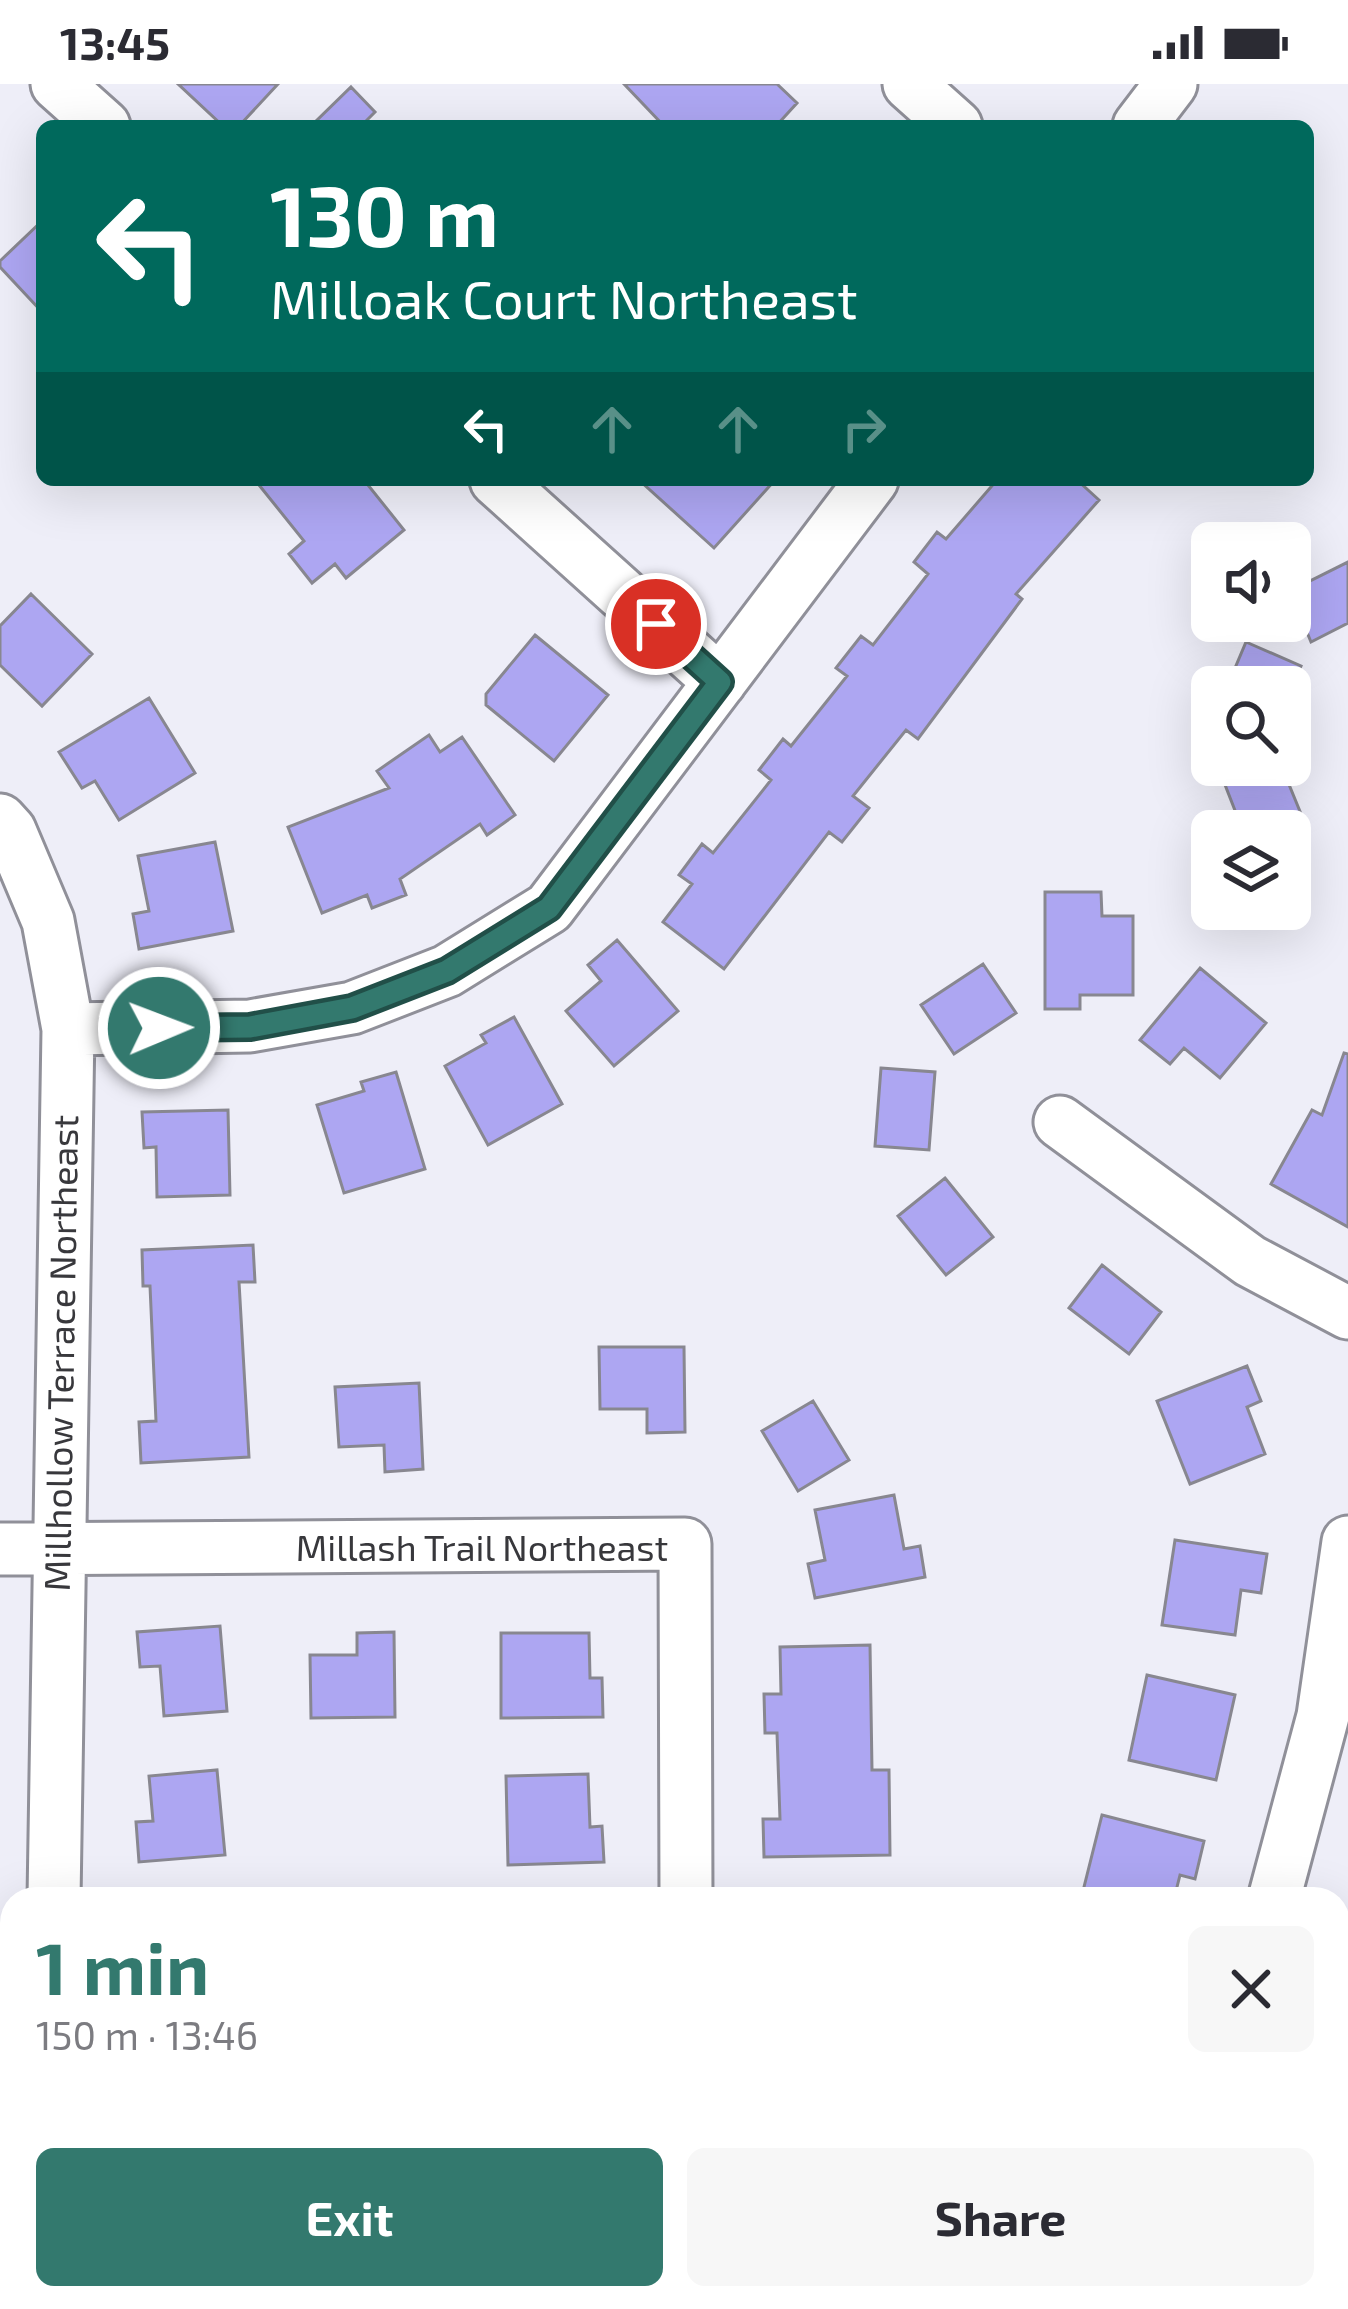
<!DOCTYPE html>
<meta charset="utf-8">
<style>
body{margin:0;font-family:"Exo 2",sans-serif;background:#f7f7f7;color:#2b2b33;height:100vh;display:flex;flex-direction:column;font-size:45px;white-space:nowrap}
*{box-sizing:border-box;margin:0}
p{font-size:39px;color:#7c7c81}
.icon{flex:none;width:66px;height:66px;fill:none;stroke:currentColor;stroke-width:2;stroke-linecap:round;stroke-linejoin:round}
.map{position:relative;flex:1;overflow:hidden}
.panel{position:absolute;left:0px;top:1803px;width:1350px;height:423px;display:flex;flex-direction:column;background:#fff;border-radius:36px 36px 0 0;box-shadow:0 12px 48px #0002}
.panel>*{flex:none}
.hud{position:absolute;left:36px;top:36px;width:1278px;height:366px;border-radius:18px;box-shadow:0 12px 48px #0002;background:#00695c;color:#fff;overflow:hidden}
.controls{position:absolute;left:1191px;top:438px;display:grid;gap:24px}
.controls a{display:grid;place-items:center;width:120px;height:120px;border-radius:18px;background:#fff;box-shadow:0 12px 48px #0002;font-size:60px}
.pin{position:absolute;display:grid;place-items:center;width:102px;height:102px;color:#fff;margin:-51px;border:6px solid #fff;border-radius:50%;box-shadow:0 3px 12px #0007}
.me{position:absolute;width:132px;margin:-66px;rotate:89deg;stroke-linejoin:round;filter:drop-shadow(0 0 9px #0008)}
.turn{display:flex;align-items:center;gap:42px;height:252px;padding:0 36px;font-size:54px}
.turn .icon{width:156px;height:156px;stroke-width:2.5}
.turn b{display:block;font-size:84px;line-height:102px}
.lanes{display:flex;align-items:center;height:114px;padding:0 36px;background:#0003;justify-content:center;gap:60px;direction:ltr}
.lanes .off{opacity:.35}
.round{display:grid;place-items:center;flex:none;width:126px;height:126px;border-radius:18px;background:#f7f7f7}
.head{display:flex;align-items:center;justify-content:space-between;height:204px;padding:0 36px}
h1{font-size:72px;font-weight:700;line-height:90px;color:#33796e}
.button{display:flex;gap:24px;margin-top:auto;padding:24px 36px}
.button a{flex:1;height:138px;border-radius:18px;background:#33796e;color:#fff;font-size:48px;font-weight:700;line-height:138px;text-align:center}
.button a+a{background:#f7f7f7;color:#2b2b33}
.status{display:flex;justify-content:space-between;align-items:center;height:84px;padding:0 60px;background:#fff;direction:ltr}
.status svg{height:33px;fill:currentColor}
.map>svg:first-child{display:block}
.building{fill:#ada6f2;stroke:#888790;stroke-width:3}
.lines{fill:none;stroke-linecap:round;stroke-linejoin:round}
.minor-casing{stroke:#909099;stroke-width:57}
.minor{stroke:#fff;stroke-width:51}
.route-casing{stroke:#214f48;stroke-width:30}
.route{stroke:#33796e;stroke-width:21}
.labels{text-anchor:middle;stroke-width:9;stroke-linejoin:round;paint-order:stroke}
.street-label{font-size:36px;fill:#38383c;stroke:#fff}
</style>
<div class="status"><b>13:45</b><svg viewBox="0 0 49 12"><path d="M0 12V9h3v3zM5 12V6h3v6zM10 12V3h3v9zM15 12V0h3v12zM26 1h20v11H26zM47 4h2v5h-2z"/></svg></div>
<div class="map">
<svg width="1348" height="2225" viewBox="0 0 1348 2225">
<rect width="100%" height="100%" fill="#eeeef8"/>
<path class="building" d="M178 0H278L239 42H223Z
M624 0H777L797 19 776 42H664Z
M351 3 375 28 361 42H311Z
M42 137V228L0 183V177Z
M255 396H364L404 446 346 494 335 480 312 499 289 470 304 457Z
M639 396H775L714 464Z
M997 396H1077L1099 416 1016 510 1022 515 918 655 906 646 853 712 869 724 842 758 829 748 724 885 663 838 692 800 679 791 702 760 713 769 771 696 759 686 783 655 791 662 847 592 836 584 861 552 873 561 928 490 914 478 937 448 946 455Z
M1348 478V539L1311 558 1290 507Z
M31 510 92 570 42 622 0 581V542Z
M535 551 608 611 554 677 486 621V610Z
M1246 558 1301 582 1292 603H1227Z
M149 614 195 689 119 736 95 697 82 704 59 668Z
M429 651 440 668 462 653 515 731 487 751 480 740 400 795 406 811 372 824 367 811 322 829 288 743 389 704 377 687Z
M1251 681H1281L1308 747H1243L1222 693Z
M215 758 233 847 139 865 133 830 149 827 138 772Z
M1045 808H1101L1102 832H1133V911H1080V925H1045Z
M617 856 678 927 614 982 566 927 601 897 588 881Z
M983 880 1016 929 954 970 921 921Z
M1200 884 1266 939 1220 994 1184 964 1170 980 1140 956Z
M514 933 562 1020 488 1061 445 982 486 959 481 951Z
M1344 969 1348 970V1143L1271 1100 1312 1026 1322 1031Z
M881 984 935 988 929 1066 875 1062Z
M396 988 425 1085 344 1109 317 1021 364 1007 361 998Z
M228 1026 230 1111 157 1113 156 1063 144 1064 142 1028Z
M945 1094 993 1153 946 1191 898 1132Z
M253 1161 255 1198H239L249 1373 141 1379 139 1338 156 1337 150 1202H143L142 1166Z
M1102 1181 1161 1228 1129 1270 1069 1224Z
M599 1263H684L685 1348 647 1349V1325H600Z
M1247 1282 1261 1317 1247 1323 1265 1370 1190 1400 1157 1317Z
M419 1299 423 1385 385 1388 384 1361 339 1363 335 1303Z
M813 1317 849 1376 798 1407 762 1347Z
M894 1411 904 1465 920 1462 925 1493 815 1514 808 1480 825 1476 815 1426Z
M1175 1456 1267 1470 1261 1509 1241 1506 1235 1551 1162 1541Z
M220 1542 227 1627 164 1632 160 1582 140 1583 137 1548Z
M394 1548 395 1633 311 1634 310 1571H357V1549Z
M501 1549H589L590 1594H602L603 1633 501 1634Z
M870 1561 872 1686H889L890 1771 764 1773 763 1735H780L777 1649H765L764 1610H781L780 1563Z
M1147 1591 1235 1611 1216 1696 1129 1676Z
M217 1686 225 1771 139 1778 136 1738 153 1737 149 1692Z
M588 1690 590 1743 602 1742 604 1778 508 1781 506 1692Z
M1102 1731 1204 1757 1195 1795 1180 1791 1174 1815H1081Z"/>
<g class="lines">
<g class="minor-casing">
<path id="minor" d="M57 0 104 42
M909 0 956 42
M1139 42 1171 0
M496 396 720 598
M0 736 10 747 48 837 68 945 54 1815
M68 945 250 942 352 924 447 887 549 824 872 396
M1060 1038 1250 1177 1348 1229
M0 1465 685 1460 686 1815
M1274 1815 1323 1632 1348 1458
M1338 1893 1348 1896
M1147 2225 1307 2214"/>
</g>
<use href="#minor" class="minor"/>
</g>
<g class="lines">
<g class="route-casing">
<path id="route" d="M159 944 250 943 352 924 447 887 549 824 720 598 656 540"/>
</g>
<use href="#route" class="route"/>
</g>
<g class="labels">
<g class="street-label">
<text transform="translate(61 1269) rotate(-89)" y="13">Millhollow Terrace Northeast</text>
<text x="482" y="1477">Millash Trail Northeast</text>
</g>
</g>
</svg>
<div class="controls">
<a><svg class="icon" aria-label="sound" viewBox="0 0 24 24"><path d="M4 9h4l5-4v14l-5-4H4zM17 9q2 3 0 6"/></svg></a>
<a><svg class="icon" aria-label="search" viewBox="0 0 24 24"><circle cx="10" cy="10" r="6"/><path d="M15 15l6 6"/></svg></a>
<a><svg class="icon" aria-label="layers" viewBox="0 0 24 24"><path d="M12 4l9 5-9 5-9-5zM3 14l9 5 9-5"/></svg></a>
</div>
<div class="pin" style="left:656px;top:540px;background:#d93025"><svg class="icon" aria-label="arrive" viewBox="0 0 24 24"><path d="M6 21V4h12l-3 4 3 4H6"/></svg></div>
<svg class="me" style="left:159px;top:944px" viewBox="-20 -20 40 40"><circle r="17" fill="#33796e" stroke="#fff" stroke-width="3"/><path d="M0-11L8 9 0 5-8 9z" fill="#fff"/></svg>
<div class="hud">
<div class="turn"><svg class="icon" aria-label="left" viewBox="0 0 24 24"><path d="M17 20v-9H6M10 6l-5 5 5 5"/></svg><div><b>130 m</b>Milloak Court Northeast</div></div>
<div class="lanes"><svg class="icon" aria-label="left" viewBox="0 0 24 24"><path d="M17 20v-9H6M10 6l-5 5 5 5"/></svg><svg class="icon off" aria-label="ahead" viewBox="0 0 24 24"><path d="M12 20V5M6 11l6-6 6 6"/></svg><svg class="icon off" aria-label="ahead" viewBox="0 0 24 24"><path d="M12 20V5M6 11l6-6 6 6"/></svg><svg class="icon off" aria-label="right" viewBox="0 0 24 24"><path d="M7 20v-9h11M14 6l5 5-5 5"/></svg></div>
</div>
<section class="panel">
<div class="head"><div><h1>1 min</h1><p>150 m · 13:46</p></div><a class="round"><svg class="icon" aria-label="close" viewBox="0 0 24 24"><path d="M6 6l12 12M18 6L6 18"/></svg></a></div>
<div class="button"><a>Exit</a><a>Share</a></div>
</section>
</div>
